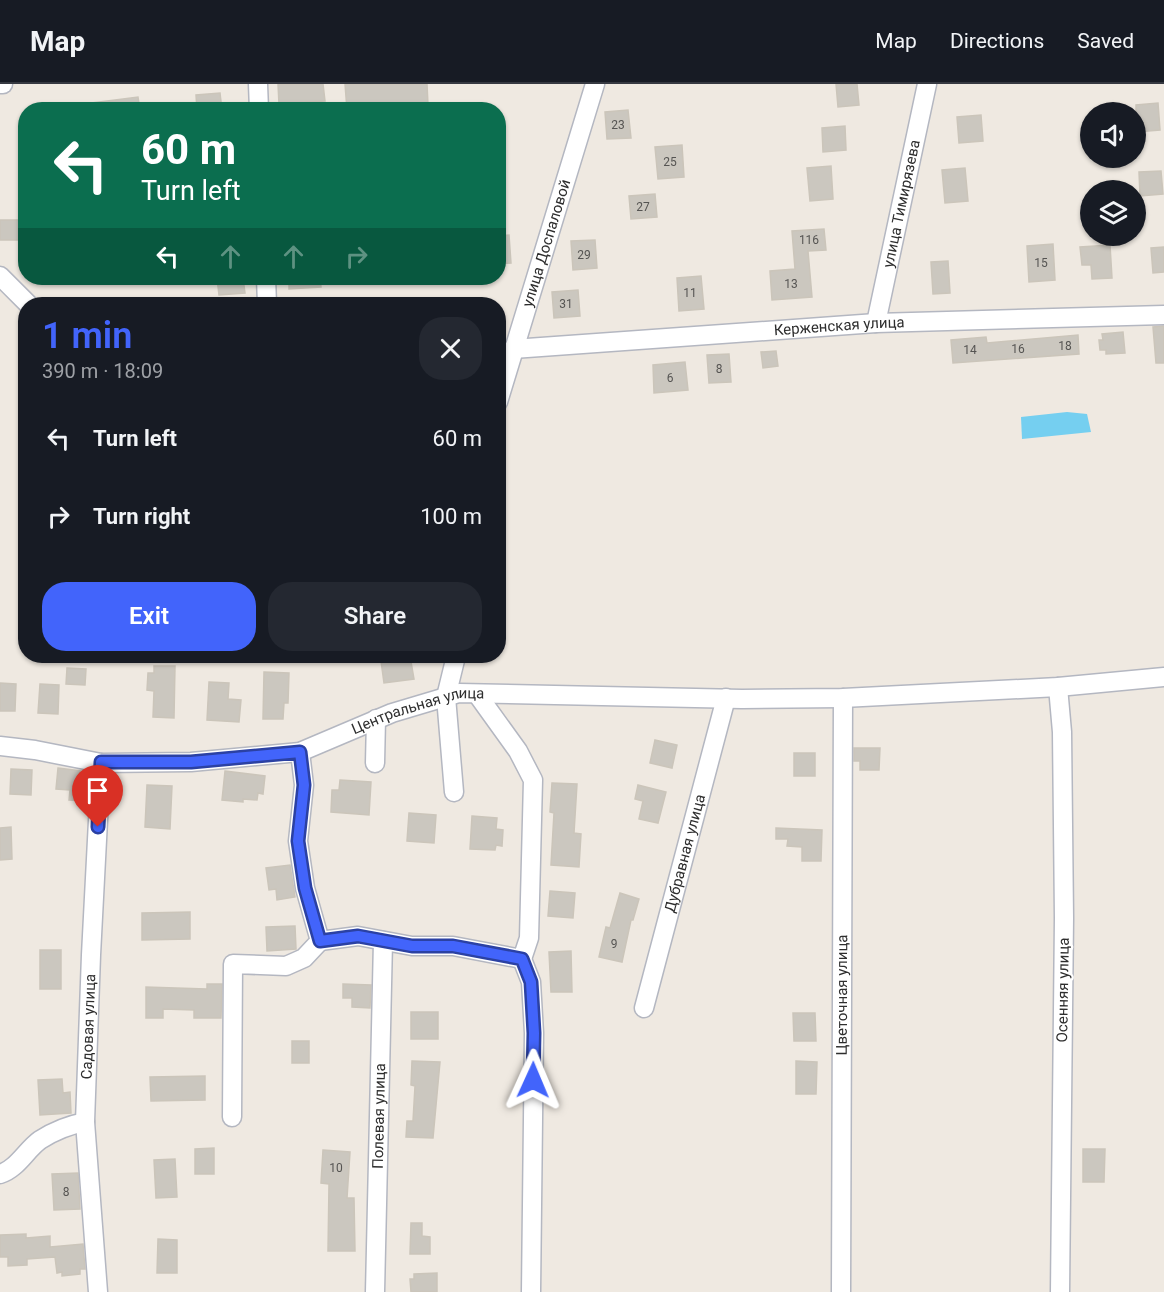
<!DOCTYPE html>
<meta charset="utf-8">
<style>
body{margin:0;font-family:Roboto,sans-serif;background:#242831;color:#f1f3f6;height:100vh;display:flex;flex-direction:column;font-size:22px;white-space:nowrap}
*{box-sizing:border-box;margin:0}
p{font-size:20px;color:#9ea1a6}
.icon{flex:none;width:33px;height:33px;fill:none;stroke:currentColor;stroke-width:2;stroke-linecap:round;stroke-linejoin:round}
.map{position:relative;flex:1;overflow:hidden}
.sheet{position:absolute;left:18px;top:213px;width:488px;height:366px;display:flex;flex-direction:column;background:#171b24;border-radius:24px;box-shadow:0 2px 4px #0004}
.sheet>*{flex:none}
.guide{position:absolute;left:18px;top:18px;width:488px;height:183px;border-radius:24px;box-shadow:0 2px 4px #0004;background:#0b6e4f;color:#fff;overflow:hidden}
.fabs{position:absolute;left:1080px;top:18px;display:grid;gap:12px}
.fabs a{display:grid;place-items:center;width:66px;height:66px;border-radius:50%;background:#171b24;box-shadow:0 2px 4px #0004;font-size:30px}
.pin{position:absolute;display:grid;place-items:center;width:51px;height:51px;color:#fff;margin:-62px -26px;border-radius:50% 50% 50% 0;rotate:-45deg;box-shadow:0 0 6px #0007}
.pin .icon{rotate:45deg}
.me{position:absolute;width:66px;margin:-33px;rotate:1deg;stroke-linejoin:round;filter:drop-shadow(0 0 4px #0008)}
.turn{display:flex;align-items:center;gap:21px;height:126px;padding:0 24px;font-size:27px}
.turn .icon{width:78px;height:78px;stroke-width:2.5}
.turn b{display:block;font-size:42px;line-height:51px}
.lanes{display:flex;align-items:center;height:57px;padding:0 24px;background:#0003;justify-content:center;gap:30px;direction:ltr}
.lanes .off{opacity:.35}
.round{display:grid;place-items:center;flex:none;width:63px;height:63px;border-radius:24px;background:#242831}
.overview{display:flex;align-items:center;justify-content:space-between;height:102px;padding:0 24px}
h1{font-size:36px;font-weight:600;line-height:45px;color:#4264fb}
.button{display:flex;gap:12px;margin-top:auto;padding:12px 24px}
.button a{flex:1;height:69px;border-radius:24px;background:#4264fb;color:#fff;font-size:24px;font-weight:600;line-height:69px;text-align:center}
.button a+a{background:#242831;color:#f1f3f6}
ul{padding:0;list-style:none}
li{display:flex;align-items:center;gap:18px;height:78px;padding:0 24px}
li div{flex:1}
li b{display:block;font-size:22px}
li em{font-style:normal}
header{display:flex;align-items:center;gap:36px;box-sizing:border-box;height:84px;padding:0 30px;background:#171b24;border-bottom:2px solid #363941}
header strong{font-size:28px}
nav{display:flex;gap:33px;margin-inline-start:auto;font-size:21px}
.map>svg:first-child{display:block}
.water{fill:#75cff0}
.building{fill:#cbc7bf;stroke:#cbc5ba;stroke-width:1.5}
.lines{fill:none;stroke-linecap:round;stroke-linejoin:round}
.minor-casing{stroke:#b4b7c1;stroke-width:21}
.minor{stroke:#fff;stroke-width:18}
.route-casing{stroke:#2b41a3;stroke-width:15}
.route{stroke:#4264fb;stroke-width:10}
.labels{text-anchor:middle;stroke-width:4.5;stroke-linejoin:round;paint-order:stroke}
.number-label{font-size:12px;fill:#555452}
.street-label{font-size:15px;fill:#2e2e2e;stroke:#fff}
</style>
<header>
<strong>Map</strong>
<nav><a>Map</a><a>Directions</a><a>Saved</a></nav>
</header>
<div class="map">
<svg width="1164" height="1208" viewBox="0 0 1164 1208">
<rect width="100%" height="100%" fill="#efe9e1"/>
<path class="water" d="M1067 328 1087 330 1091 348 1022 355 1021 333Z"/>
<path class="building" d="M278 0H323L325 17 279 20Z
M345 0H427L428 21 347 26Z
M836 0H857L859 21 838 23Z
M220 9 222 26H197L196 11Z
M138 13 140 26H92V19Z
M1158 19 1160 46 1136 48V21Z
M628 26 631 54 607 55 605 28Z
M981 31 983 57 959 59 957 33Z
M845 42 846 66 823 68 822 44Z
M682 61 684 93 658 95 655 63Z
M831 82 833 115 810 117 807 84Z
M965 84 968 117 945 119 942 86Z
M1161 87 1163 110 1140 112 1139 88Z
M655 110 657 133 631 135 629 112Z
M0 136H26V156H0Z
M824 145 826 166 808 167 812 213 772 216 770 187 795 185 792 147Z
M509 151 511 179 498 180V152Z
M595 156 597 184 573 186 571 157Z
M1053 160 1055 196 1029 198 1027 162Z
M1110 161 1112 194 1092 195 1091 181H1082L1080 163Z
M1164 163V188L1153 189 1151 164Z
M948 177 950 209 933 210 931 178Z
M701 192 704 225 679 227 677 194Z
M217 194H243L245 209 219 211Z
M289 194H320L321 203 289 205Z
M578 206 580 232 554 234 552 208Z
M1164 242V279H1156L1153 243Z
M1123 248 1125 269 1106 270V266H1100L1099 256H1103L1102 250Z
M1078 251 1079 270 953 279 951 256 986 253 987 259Z
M776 267 778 282 763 284 761 268Z
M729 270 731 298 709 299 707 271Z
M685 278 688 306 654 309 653 281Z
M410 572 414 595 384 599 381 577Z
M154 582H175L174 634 153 633 154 607 147 606 148 589H154Z
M67 584 86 585 85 601 66 600Z
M264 588 289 589 288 619H284L283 635H263Z
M209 598 229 599 228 615 241 616 239 638 207 636Z
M0 599 16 600 15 627H0Z
M40 600 59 601 58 630 38 629Z
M655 656 677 661 672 684 650 679Z
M854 664H880L879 686H860V677H854Z
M794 669H815V692H794Z
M58 684 89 688 88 717 69 716 70 706 56 705Z
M11 685 32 686 31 711 10 710Z
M225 687 265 692 263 710 258 709 257 716 243 715V718L222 716Z
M340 696 371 698 369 731 331 728 332 706H339Z
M552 699 577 700 574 749 581 750 579 783 551 781 554 729 550 728Z
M147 701 172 702 170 745 145 743Z
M638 701 666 708 658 739 639 735 643 717 635 715Z
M409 729 436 731 434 759 407 757Z
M472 732 497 734 496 745 503 746 502 762 496 761 495 766 470 765Z
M11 743 12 775 0 776V744Z
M776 744 822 746 821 777H802V763L787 762 788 755H776Z
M290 781 295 813 277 816 276 805 269 806 266 784Z
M550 807 575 809 573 834 548 832Z
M620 809 639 815 633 836H631L622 878 599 873 606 843 610 844Z
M190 828V855L142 856V829Z
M295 842 296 865 267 867 266 843Z
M40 866H61V905H40Z
M571 867 572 908H551L549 868Z
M207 900H222L221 934H194V926L163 925V934H146V903L207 905Z
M343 900 371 901 370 924 352 923V914H343Z
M411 928H438V955H411Z
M793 929H815L816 957H794Z
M292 957H309V979H292Z
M412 977 440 978 433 1054 406 1053 407 1037H413L415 1002 411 1001Z
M796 977 817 978 816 1010H796Z
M205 992V1016L151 1017 150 993Z
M62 995 63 1009 70 1008 71 1029 40 1031 38 996Z
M214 1064V1090H195V1065Z
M1083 1065H1105L1104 1098H1083Z
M323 1066 350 1068 347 1114H354L355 1167H328L329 1100 321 1099Z
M175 1075 177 1113 156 1114 154 1076Z
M78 1089 80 1125 54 1126 52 1090Z
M411 1139H422V1152L430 1153V1170H410Z
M26 1150V1154L50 1152V1163L83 1160 85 1185H80V1190L62 1192V1188L57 1189 55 1173 27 1175V1181L8 1182V1173H0V1151Z
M158 1155 177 1156V1189H157Z
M437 1189V1208H411L410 1195H414V1190Z"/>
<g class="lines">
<g class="minor-casing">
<g id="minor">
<path d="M0 0H3"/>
<path d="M258 0 259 26"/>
<path d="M0 192 28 220"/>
<path d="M266 194 267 220"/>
<path id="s1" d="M876 239 927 0"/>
<path id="s2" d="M513 265 876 239 1164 231"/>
<path id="s3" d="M498 318 595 0"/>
<path d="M1058 603 1062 648 1064 834 1060 1208"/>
<path id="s4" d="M0 662 35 666 101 679 191 678 300 668 392 629 459 609 742 615 843 614 1058 603 1164 593"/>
<path d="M300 668 304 701 298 757 305 804 320 857 358 852 412 862H453L522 875 529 854 533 696 518 667 477 610"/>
<path d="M375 679 376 635"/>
<path d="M454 708 446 613 456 572"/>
<path d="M522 875 531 898 534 949 531 1208"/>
<path id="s5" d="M644 924 726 614"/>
<path d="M232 1033 233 880 286 882 304 874 320 857"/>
<path d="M0 1090C17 1085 26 1066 40 1056 54 1047 69 1041 85 1038"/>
<path id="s6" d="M98 1208 85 1038 91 871 101 679"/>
<path id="s7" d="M375 1208 383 857"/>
<path id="s8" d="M841 1208 843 614"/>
</g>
</g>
<use href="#minor" class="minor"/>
</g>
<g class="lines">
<g class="route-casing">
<path id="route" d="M98 743 101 678H191L300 668 304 701 298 757 305 804 320 857 358 852 412 862H453L522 875 531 898 534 949 533 996"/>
</g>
<use href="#route" class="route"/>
</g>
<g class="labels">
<g class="number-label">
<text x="618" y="45">23</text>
<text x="670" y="82">25</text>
<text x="643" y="127">27</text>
<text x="809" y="160">116</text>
<text x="584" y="175">29</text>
<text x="1041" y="183">15</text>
<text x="791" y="204">13</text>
<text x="690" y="213">11</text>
<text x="566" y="224">31</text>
<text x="1065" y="266">18</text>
<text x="1018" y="269">16</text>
<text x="970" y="270">14</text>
<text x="719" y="289">8</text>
<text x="670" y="298">6</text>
<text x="614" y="864">9</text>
<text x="336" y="1088">10</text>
<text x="66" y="1112">8</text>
</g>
<g class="street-label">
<text dy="5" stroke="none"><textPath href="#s1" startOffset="122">улица Тимирязева</textPath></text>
<text dy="5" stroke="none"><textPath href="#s3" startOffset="166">улица Доспаловой</textPath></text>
<text dy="5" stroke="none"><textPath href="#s2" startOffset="327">Керженская улица</textPath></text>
<text dy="5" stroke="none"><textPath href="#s4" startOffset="428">Центральная улица</textPath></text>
<text dy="5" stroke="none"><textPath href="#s5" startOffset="160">Дубравная улица</textPath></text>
<text transform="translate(1063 906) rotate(-89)" y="5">Осенняя улица</text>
<text dy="5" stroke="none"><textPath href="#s8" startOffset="297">Цветочная улица</textPath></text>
<text dy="5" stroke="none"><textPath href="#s6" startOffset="266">Садовая улица</textPath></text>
<text dy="5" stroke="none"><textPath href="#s7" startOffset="176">Полевая улица</textPath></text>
</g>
</g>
</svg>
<div class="fabs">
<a><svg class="icon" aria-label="sound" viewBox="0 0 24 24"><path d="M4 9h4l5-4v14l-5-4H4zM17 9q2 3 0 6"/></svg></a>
<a><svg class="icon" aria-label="layers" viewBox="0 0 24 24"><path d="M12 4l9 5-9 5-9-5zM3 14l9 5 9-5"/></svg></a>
</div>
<div class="pin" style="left:98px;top:743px;background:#d93025"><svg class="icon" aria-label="arrive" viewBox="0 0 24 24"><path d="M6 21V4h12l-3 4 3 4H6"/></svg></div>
<svg class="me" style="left:533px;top:996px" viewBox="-20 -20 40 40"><path d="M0-17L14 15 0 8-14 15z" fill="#4264fb" stroke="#fff" stroke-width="4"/></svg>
<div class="guide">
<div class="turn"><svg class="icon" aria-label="left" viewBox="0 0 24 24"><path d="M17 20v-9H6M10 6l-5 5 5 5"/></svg><div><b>60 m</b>Turn left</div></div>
<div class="lanes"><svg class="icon" aria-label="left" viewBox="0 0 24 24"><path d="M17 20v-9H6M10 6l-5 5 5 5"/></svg><svg class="icon off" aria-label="ahead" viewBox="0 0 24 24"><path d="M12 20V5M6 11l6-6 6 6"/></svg><svg class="icon off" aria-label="ahead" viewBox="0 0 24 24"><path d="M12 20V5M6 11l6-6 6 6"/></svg><svg class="icon off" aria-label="right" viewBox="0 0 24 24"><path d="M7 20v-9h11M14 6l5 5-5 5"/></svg></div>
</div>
<section class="sheet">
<div class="overview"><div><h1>1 min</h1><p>390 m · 18:09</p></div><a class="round"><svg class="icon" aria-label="close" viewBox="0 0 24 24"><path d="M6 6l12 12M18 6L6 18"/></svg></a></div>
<ul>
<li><svg class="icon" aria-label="left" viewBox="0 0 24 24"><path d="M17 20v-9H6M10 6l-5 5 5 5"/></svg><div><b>Turn left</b></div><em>60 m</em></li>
<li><svg class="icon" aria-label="right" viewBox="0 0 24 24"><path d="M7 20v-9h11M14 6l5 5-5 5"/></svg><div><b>Turn right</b></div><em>100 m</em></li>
</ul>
<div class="button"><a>Exit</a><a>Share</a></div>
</section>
</div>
